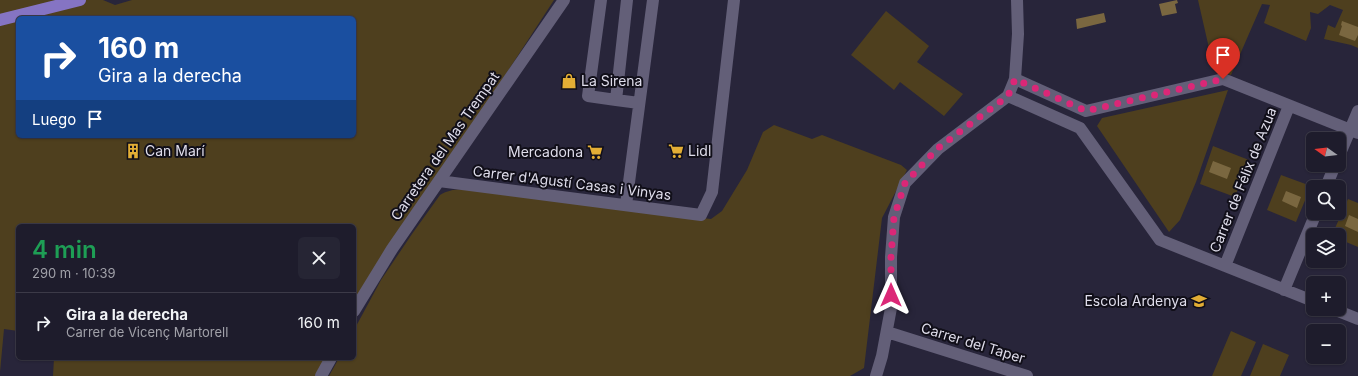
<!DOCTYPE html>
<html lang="es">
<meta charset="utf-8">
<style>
body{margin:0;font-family:Inter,sans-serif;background:#262534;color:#f1f3f6;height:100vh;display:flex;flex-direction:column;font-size:15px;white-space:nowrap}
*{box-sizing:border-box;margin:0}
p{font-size:13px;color:#a1a1a9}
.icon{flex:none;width:22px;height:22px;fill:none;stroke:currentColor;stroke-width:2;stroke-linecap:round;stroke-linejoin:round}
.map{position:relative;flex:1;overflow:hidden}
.panel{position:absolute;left:16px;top:224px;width:340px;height:136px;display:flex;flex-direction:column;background:#1e1c2c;border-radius:6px;box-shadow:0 1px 3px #0004,0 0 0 1px #3c3a48}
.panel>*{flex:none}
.hud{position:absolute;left:16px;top:16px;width:340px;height:122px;border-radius:6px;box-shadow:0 1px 3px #0004,0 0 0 1px #3c3a48;background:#1a4fa0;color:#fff;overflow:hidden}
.needle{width:26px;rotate:284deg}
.controls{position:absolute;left:1306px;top:132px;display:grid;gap:8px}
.controls a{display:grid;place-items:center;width:40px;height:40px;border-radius:6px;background:#1e1c2c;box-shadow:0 1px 3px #0004,0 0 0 1px #3c3a48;font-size:20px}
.pin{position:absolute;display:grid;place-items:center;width:34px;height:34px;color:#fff;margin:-41px -17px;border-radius:50% 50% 50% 0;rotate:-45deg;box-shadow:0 0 4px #0007}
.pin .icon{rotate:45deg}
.me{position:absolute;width:44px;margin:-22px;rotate:0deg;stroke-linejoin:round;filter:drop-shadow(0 0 3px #0008)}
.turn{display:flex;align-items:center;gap:14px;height:84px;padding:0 16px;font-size:18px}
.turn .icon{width:52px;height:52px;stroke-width:2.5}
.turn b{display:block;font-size:28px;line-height:34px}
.then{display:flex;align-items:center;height:38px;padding:0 16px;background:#0003;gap:8px;font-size:15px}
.round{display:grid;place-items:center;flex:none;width:42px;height:42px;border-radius:6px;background:#262534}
.head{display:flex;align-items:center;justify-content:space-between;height:68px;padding:0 16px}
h1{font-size:24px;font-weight:600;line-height:30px;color:#1e9e55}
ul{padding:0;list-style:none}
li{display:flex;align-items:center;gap:12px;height:60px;padding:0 16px;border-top:1px solid #3c3a48}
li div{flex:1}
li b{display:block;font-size:15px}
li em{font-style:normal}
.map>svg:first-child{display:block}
.green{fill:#4e3f1e;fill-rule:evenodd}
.water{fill:#7a6740}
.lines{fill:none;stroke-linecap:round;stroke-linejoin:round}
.minor{stroke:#635f78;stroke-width:12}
.major{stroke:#8574c3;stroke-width:12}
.route{stroke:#db2777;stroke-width:7;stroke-dasharray:0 12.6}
.labels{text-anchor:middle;stroke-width:4;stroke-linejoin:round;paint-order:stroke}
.poi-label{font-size:14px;fill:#dfddeb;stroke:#110f19;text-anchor:start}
.street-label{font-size:14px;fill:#dfddeb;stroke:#110f19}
</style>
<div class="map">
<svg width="1358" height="376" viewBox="0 0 1358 376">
<rect width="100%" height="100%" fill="#28253a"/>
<path class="green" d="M0 0H103L115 5 132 0H554L354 308V226H18V331L4 329 0 372ZM18 18H354V136H18Z
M1198 0H1358V48L1351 45 1324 39 1328 25 1335 28 1343 10 1330 5 1318 14 1310 12 1311 28 1306 41 1264 23 1270 5 1262 4 1231 75 1214 70Z
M886 11 929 46 917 62 963 94 944 116 900 82 894 90 851 55Z
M1228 90 1196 182 1180 220 1169 232 1097 126 1102 118Z
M774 125 812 139 822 135 901 165 907 170 882 218 864 368 850 376H329L339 358H354V330L381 280 412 234 440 195C450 189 458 189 470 190L711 219 722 211 747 170 763 132Z
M1213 146 1249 160 1235 197 1200 184Z
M1281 175 1311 186 1296 222 1267 210Z
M1348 199 1358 203V247L1339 239V235H1332Z
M1231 331 1256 342 1241 376H1212Z
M1263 344 1289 355 1280 376H1250Z
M54 358H326L315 376H53Z"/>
<path class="water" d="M1177 0 1178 3 1175 4 1177 13 1162 16 1159 4Z
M1104 13 1106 22 1077 29 1076 19Z
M1342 21 1358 27V35L1355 41 1339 35 1342 26 1341 25Z
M1213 161 1231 168 1227 179 1209 172Z
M1286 191 1301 197 1297 208 1282 201Z
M1349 215 1358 219V232L1345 226Z"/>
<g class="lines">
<path class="minor" d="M601 0 588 96 616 100 627 0
M1015 79 1086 111 1223 79 1358 133
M1008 96 1080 128 1160 240 1313 301
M616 100 639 103
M1339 156 1358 111
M439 181 701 215 712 192 734 0
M1326 187 1335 165
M626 205 653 0
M1225 266 1289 106
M1284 290 1316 213
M1333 309 1358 319
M354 311 392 249 564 0
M887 332 1027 376
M321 376 331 358
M876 376 882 356 891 308V257L894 217 905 183 938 149 1008 96 1015 79 1018 34 1017 0"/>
<path class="major" d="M0 20 80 0"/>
</g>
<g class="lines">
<path class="route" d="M891 295V257L894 217 905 183 938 148 1008 96 1015 79 1086 111 1223 79"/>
</g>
<defs>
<g id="shop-bare" transform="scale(1.2)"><path d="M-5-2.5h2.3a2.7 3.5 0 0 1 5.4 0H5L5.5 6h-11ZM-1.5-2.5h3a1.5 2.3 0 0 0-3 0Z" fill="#e3ae35" stroke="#110f19" stroke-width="2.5" paint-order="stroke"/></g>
<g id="building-bare" transform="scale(1.2)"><path d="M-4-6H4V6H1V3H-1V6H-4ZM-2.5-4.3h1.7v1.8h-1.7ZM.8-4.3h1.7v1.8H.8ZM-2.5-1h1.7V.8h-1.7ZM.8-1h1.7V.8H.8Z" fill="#e3ae35" stroke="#110f19" stroke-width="2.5" paint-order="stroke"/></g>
<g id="supermarket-bare" transform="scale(1.2)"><path d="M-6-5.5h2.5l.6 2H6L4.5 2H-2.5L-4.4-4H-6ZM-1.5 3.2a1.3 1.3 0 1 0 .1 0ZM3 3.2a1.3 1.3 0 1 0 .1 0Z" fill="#e3ae35" stroke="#110f19" stroke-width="2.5" paint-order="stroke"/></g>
<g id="school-bare" transform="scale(1.2)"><path d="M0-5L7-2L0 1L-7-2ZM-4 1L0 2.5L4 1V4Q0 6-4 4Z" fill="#e3ae35" stroke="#110f19" stroke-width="2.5" paint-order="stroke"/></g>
</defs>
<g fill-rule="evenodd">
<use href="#shop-bare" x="569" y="81"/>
<use href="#building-bare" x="133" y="151"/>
<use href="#supermarket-bare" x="676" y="151"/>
<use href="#supermarket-bare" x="595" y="152"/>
<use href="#school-bare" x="1199" y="301"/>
</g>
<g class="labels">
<g class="poi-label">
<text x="581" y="86">La Sirena</text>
<text x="145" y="156">Can Marí</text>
<text x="688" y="156">Lidl</text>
<text x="583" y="157" text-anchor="end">Mercadona</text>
<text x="1187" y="306" text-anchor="end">Escola Ardenya</text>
</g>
<g class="street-label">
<text transform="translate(445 146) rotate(-55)" y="5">Carretera del Mas Trempat</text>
<text transform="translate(1243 180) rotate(-68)" y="5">Carrer de Félix de Azua</text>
<text transform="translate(572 183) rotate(7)" y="5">Carrer d'Agustí Casas i Vinyas</text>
<text transform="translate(973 343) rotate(17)" y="5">Carrer del Taper</text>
</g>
</g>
</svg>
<div class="controls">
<a><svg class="needle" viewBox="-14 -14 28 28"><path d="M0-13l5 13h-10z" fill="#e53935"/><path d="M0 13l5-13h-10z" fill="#a1a1a9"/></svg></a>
<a><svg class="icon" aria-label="search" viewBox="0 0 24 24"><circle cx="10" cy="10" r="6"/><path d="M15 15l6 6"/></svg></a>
<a><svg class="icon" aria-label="layers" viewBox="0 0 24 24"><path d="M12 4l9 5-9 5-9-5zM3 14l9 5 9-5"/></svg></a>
<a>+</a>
<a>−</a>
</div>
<div class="pin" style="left:1223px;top:79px;background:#d93025"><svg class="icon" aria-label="arrive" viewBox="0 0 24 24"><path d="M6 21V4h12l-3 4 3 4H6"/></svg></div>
<svg class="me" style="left:891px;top:295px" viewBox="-20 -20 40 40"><path d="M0-17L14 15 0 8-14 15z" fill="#db2777" stroke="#fff" stroke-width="4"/></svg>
<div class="hud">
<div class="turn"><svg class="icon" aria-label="right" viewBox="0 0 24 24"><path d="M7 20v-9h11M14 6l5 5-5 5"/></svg><div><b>160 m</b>Gira a la derecha</div></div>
<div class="then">Luego<svg class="icon" aria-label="arrive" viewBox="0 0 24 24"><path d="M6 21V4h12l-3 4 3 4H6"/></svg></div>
</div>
<section class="panel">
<div class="head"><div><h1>4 min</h1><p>290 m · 10:39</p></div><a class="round"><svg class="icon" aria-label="close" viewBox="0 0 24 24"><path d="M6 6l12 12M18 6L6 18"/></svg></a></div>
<ul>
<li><svg class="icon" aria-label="right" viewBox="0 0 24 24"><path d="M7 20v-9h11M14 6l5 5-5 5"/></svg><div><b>Gira a la derecha</b><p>Carrer de Vicenç Martorell</p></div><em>160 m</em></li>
</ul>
</section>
</div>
